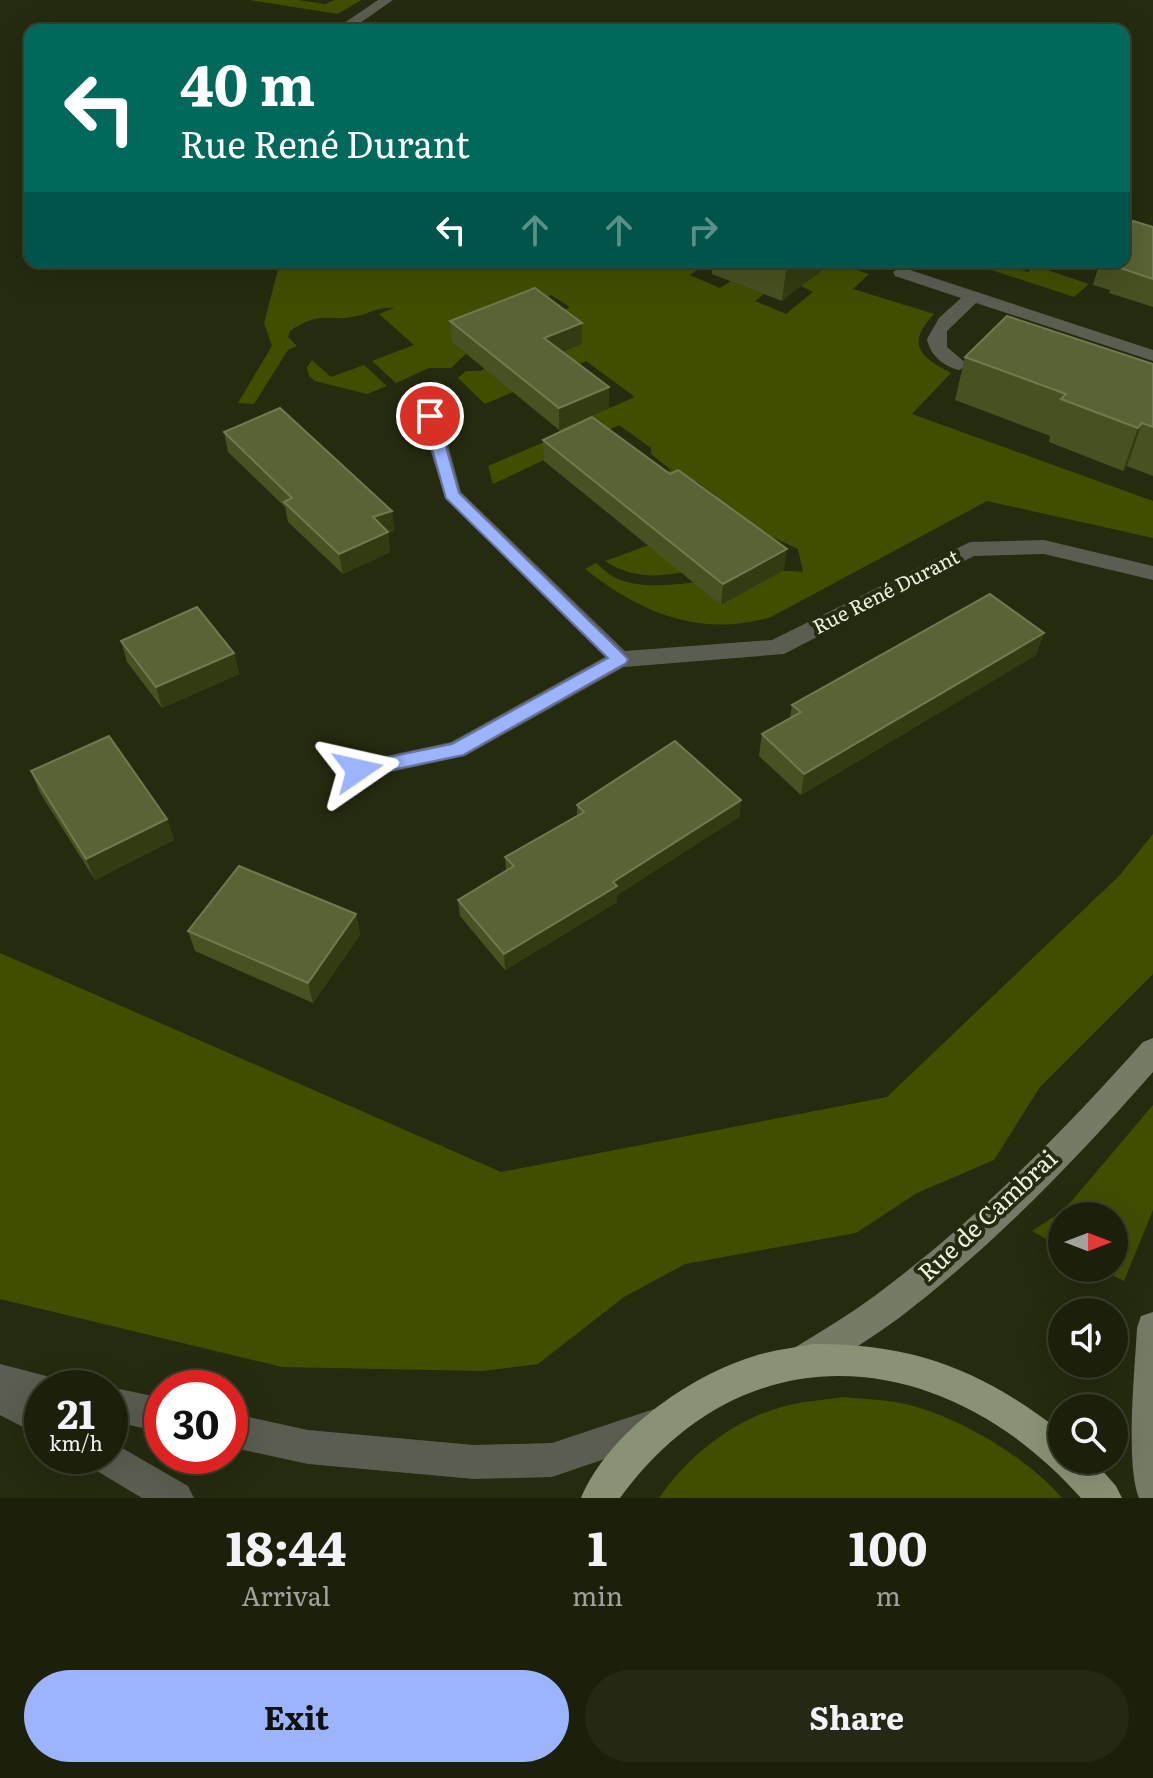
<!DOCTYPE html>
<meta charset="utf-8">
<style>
body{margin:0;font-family:Literata,serif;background:#252814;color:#f1f3f6;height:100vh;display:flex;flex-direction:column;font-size:30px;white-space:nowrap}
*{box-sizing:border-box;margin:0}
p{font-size:26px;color:#a0a39d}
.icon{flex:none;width:44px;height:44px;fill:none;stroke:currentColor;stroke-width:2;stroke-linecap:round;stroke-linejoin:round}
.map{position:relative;height:1498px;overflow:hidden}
.sheet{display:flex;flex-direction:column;background:#1c200b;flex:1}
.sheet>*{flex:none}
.top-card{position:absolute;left:24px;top:24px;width:1106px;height:244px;border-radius:16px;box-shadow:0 8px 32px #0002,0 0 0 2px #3a3e2c;background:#00695c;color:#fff;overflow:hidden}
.needle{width:52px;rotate:90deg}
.buttons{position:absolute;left:1048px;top:1202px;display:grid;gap:16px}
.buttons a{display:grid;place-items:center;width:80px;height:80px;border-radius:50%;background:#1c200b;box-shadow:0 8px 32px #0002,0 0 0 2px #3a3e2c;font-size:40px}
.speed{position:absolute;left:24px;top:1370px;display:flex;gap:16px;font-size:40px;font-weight:700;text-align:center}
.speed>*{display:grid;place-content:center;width:104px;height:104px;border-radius:50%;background:#1c200b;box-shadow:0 8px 32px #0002,0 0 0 2px #3a3e2c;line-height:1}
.speed small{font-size:20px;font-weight:400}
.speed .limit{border:12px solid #d22;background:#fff;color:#111}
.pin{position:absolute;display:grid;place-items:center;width:68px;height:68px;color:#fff;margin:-34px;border:4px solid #fff;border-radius:50%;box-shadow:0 2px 8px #0007}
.me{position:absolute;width:88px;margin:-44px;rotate:79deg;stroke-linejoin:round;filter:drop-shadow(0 0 6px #0008)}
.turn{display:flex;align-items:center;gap:28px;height:168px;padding:0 24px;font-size:36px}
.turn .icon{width:104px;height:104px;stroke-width:2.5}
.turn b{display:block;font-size:56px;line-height:68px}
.lanes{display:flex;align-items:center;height:76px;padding:0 24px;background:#0003;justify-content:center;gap:40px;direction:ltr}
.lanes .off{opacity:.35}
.eta{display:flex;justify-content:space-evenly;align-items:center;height:136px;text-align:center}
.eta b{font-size:48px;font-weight:700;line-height:56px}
.action{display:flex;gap:16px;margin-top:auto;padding:16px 24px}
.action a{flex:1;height:92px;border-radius:48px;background:#9cb4fd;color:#111;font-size:32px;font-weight:700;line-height:92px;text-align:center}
.action a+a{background:#252814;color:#f1f3f6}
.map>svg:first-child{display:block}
.green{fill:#414e00}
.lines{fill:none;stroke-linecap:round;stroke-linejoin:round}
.lane{fill:#5a5d50;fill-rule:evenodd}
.street{fill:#5a5d50;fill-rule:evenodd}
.secondary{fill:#757b66;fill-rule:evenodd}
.primary{fill:#8a9276;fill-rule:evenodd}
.wall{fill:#485121}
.shaded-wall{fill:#323b11}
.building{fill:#596336;stroke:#717951;stroke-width:2}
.route{fill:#9cb4fd;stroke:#6575a4;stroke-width:2}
.labels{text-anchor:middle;stroke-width:8;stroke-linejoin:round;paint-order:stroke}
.street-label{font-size:20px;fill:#eef3e1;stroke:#252b0f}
.near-street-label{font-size:24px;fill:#eef3e1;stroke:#252b0f}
</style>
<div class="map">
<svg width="1153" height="1498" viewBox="0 0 1153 1498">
<rect width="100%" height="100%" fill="#252b0f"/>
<path class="green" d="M250 0H297L325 4 335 0H361L338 14Z
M280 262H708L690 275 720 288 731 281 764 294 755 301 786 314 813 292 801 286 832 262 869 274 853 289 934 314C906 344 919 356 951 373L912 414 1153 501V538L987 501 771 617C700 638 641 613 585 569L596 563C602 568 609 575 616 578 664 600 748 565 803 572L798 549 721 513 708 501 716 496 696 481 618 520 649 480 671 470 651 454V448L619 425 493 484 488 466 563 434 559 430 635 397 586 361 485 404 458 378 466 371H481L549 318 570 307 551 295 487 334 451 368H429L396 383 372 361 414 345 379 314 394 308C379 306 371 313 357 316 328 323 323 309 290 331L288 337 297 346 288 350 254 404 238 403 272 346 264 323Z
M997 262 1028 272 1035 266 1089 284 1074 297 970 263Z
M312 360 331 377 364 365 387 386 367 394 315 381 309 376 307 367Z
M649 545 683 572C654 578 629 577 605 561Z
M1153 834V974L1040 1087 994 1160 917 1193 856 1233 685 1264 624 1297 538 1364 483 1371 282 1367 0 1299V953L501 1172 887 1097 1119 876Z
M1153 1105V1210L1124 1281 1099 1268H1114V1216H1062V1248L1032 1231 1064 1210Z
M844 1397C861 1399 878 1399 895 1402 950 1411 1025 1455 1062 1498H659C687 1457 734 1419 782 1407 802 1401 824 1400 844 1397Z"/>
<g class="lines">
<path class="lane" d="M901 267 1153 350V361L976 303 947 331V347L968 365 959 370C943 366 930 355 927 339L939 318 961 298 895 276 893 272Z"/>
<path class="street" d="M378 0H393L350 30H334Z
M430 410 440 416 461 492 625 651 772 640 970 542 1044 540 1153 566V580L1044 554 974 556 784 654 624 667 465 756 358 779 349 776 346 770 349 764 451 742 605 657 445 498 420 416Z
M0 1364 54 1378 58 1388H42V1437L0 1415Z
M110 1387 162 1398V1432L110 1421Z
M654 1409 666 1414 671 1426 666 1438 552 1477 474 1479 308 1464 230 1447V1413L308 1430 474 1445 552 1443Z
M110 1441 188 1486 194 1498H142L92 1468 87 1456H110Z"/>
<path class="secondary" d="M1153 1038V1072C1076 1160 993 1246 899 1318 873 1337 845 1354 818 1372L806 1377 794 1372 789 1360 794 1348C822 1331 850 1314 876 1295 975 1221 1062 1133 1143 1042Z
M1153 1312V1498H1139C1125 1465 1135 1367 1137 1328L1141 1316Z"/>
<path class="primary" d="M814 1344C916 1344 981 1370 1062 1432V1460H1093L1116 1486 1122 1498H1081C947 1347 747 1324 620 1498H581C610 1430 695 1371 765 1353 781 1349 798 1347 814 1344Z"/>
</g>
<path class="wall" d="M1153 227V307L1109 293 1110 290 1093 285 1100 262H1124Z
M713 262H830L782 301 712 274Z
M450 321 582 323V344L563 352 609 387V408L559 430 452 342Z
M965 357 1153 364V476L1127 466 1123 471 1049 442 1050 436 955 400Z
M224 432 392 511 394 531 388 533 390 552 343 574 288 522 285 507 228 452Z
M543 440 670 474 784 570 721 605 544 461Z
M1044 633 1036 655 801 795 759 756 762 734 790 718 792 705Z
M121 641 234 653 239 674 162 708 127 662Z
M31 771 167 819 174 840 95 880 40 793Z
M741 800 739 817 617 895V902L505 970 460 916 458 900 506 871 505 857 577 816V805Z
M356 914 360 935 313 1003 195 951 188 931Z"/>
<path class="shaded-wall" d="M787 262H830L782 301Z
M582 323V344L545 359 544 338Z
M609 387V408L559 430V408Z
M1142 423 1127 466 1123 471 1138 428Z
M392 511 394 531 388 533 390 552 343 574 339 554 373 517Z
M787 549 784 570 721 605 723 584Z
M1044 633 1036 655 801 795 804 774Z
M234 653 239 674 162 708 156 687Z
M741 800 739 817 617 895V902L505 970 504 954 613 882Z
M167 819 174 840 95 880 86 859Z
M356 914 360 935 313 1003 308 983Z"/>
<path class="building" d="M1133 221 1153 227V279L1117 267 1118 265 1110 262H1124V232Z
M535 288 582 323 544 338 609 387 559 408 450 321Z
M1007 316 1153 364V427L1142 423 1138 428 1061 399 1066 394 965 357Z
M280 408 392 511 373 517 388 532 339 554 284 502 292 498 224 432Z
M592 417 670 474 678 470 787 549 723 584 543 440Z
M990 594 1044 633 804 774 762 734 801 712 792 705Z
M197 607 234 653 156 687 121 641Z
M109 736 167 819 86 859 31 771Z
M675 741 741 800 613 882 617 886 504 954 458 900 514 866 505 857 584 812 577 805Z
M239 866 356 914 308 983 188 931Z"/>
<path class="route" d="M430 412 437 416 459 493 628 659 626 663 463 755 358 777 348 770 351 765 452 744 608 658 446 498 423 416Z"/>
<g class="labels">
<g class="street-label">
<text transform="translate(886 592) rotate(-27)" y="7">Rue René Durant</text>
</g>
<g class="near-street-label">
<text transform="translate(988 1216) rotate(-43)" y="8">Rue de Cambrai</text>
</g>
</g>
</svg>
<div class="buttons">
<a><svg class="needle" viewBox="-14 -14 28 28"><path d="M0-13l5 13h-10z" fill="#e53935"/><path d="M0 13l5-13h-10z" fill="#a0a39d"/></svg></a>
<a><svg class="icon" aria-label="sound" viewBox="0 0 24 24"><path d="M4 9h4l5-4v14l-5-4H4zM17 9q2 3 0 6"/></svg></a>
<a><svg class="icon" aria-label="search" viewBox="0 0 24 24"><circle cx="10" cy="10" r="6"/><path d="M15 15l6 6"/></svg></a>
</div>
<div class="speed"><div>21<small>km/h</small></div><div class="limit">30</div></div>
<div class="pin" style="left:430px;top:416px;background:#d93025"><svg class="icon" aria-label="arrive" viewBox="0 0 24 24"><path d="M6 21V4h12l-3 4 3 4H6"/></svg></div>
<svg class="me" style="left:358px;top:770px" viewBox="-20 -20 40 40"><path d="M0-17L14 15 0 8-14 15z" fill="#9cb4fd" stroke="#fff" stroke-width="4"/></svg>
<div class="top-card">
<div class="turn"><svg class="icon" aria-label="left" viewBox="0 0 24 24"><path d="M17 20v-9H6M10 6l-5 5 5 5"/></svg><div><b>40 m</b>Rue René Durant</div></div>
<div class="lanes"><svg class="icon" aria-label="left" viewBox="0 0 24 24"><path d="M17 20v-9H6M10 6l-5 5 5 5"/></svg><svg class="icon off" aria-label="ahead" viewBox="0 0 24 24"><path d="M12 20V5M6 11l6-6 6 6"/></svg><svg class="icon off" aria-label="ahead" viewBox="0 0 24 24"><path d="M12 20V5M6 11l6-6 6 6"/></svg><svg class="icon off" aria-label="right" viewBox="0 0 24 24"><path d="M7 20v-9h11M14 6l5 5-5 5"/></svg></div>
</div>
</div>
<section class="sheet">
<div class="eta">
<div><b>18:44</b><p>Arrival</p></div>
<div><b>1</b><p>min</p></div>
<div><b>100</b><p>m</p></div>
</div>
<div class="action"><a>Exit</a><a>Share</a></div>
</section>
